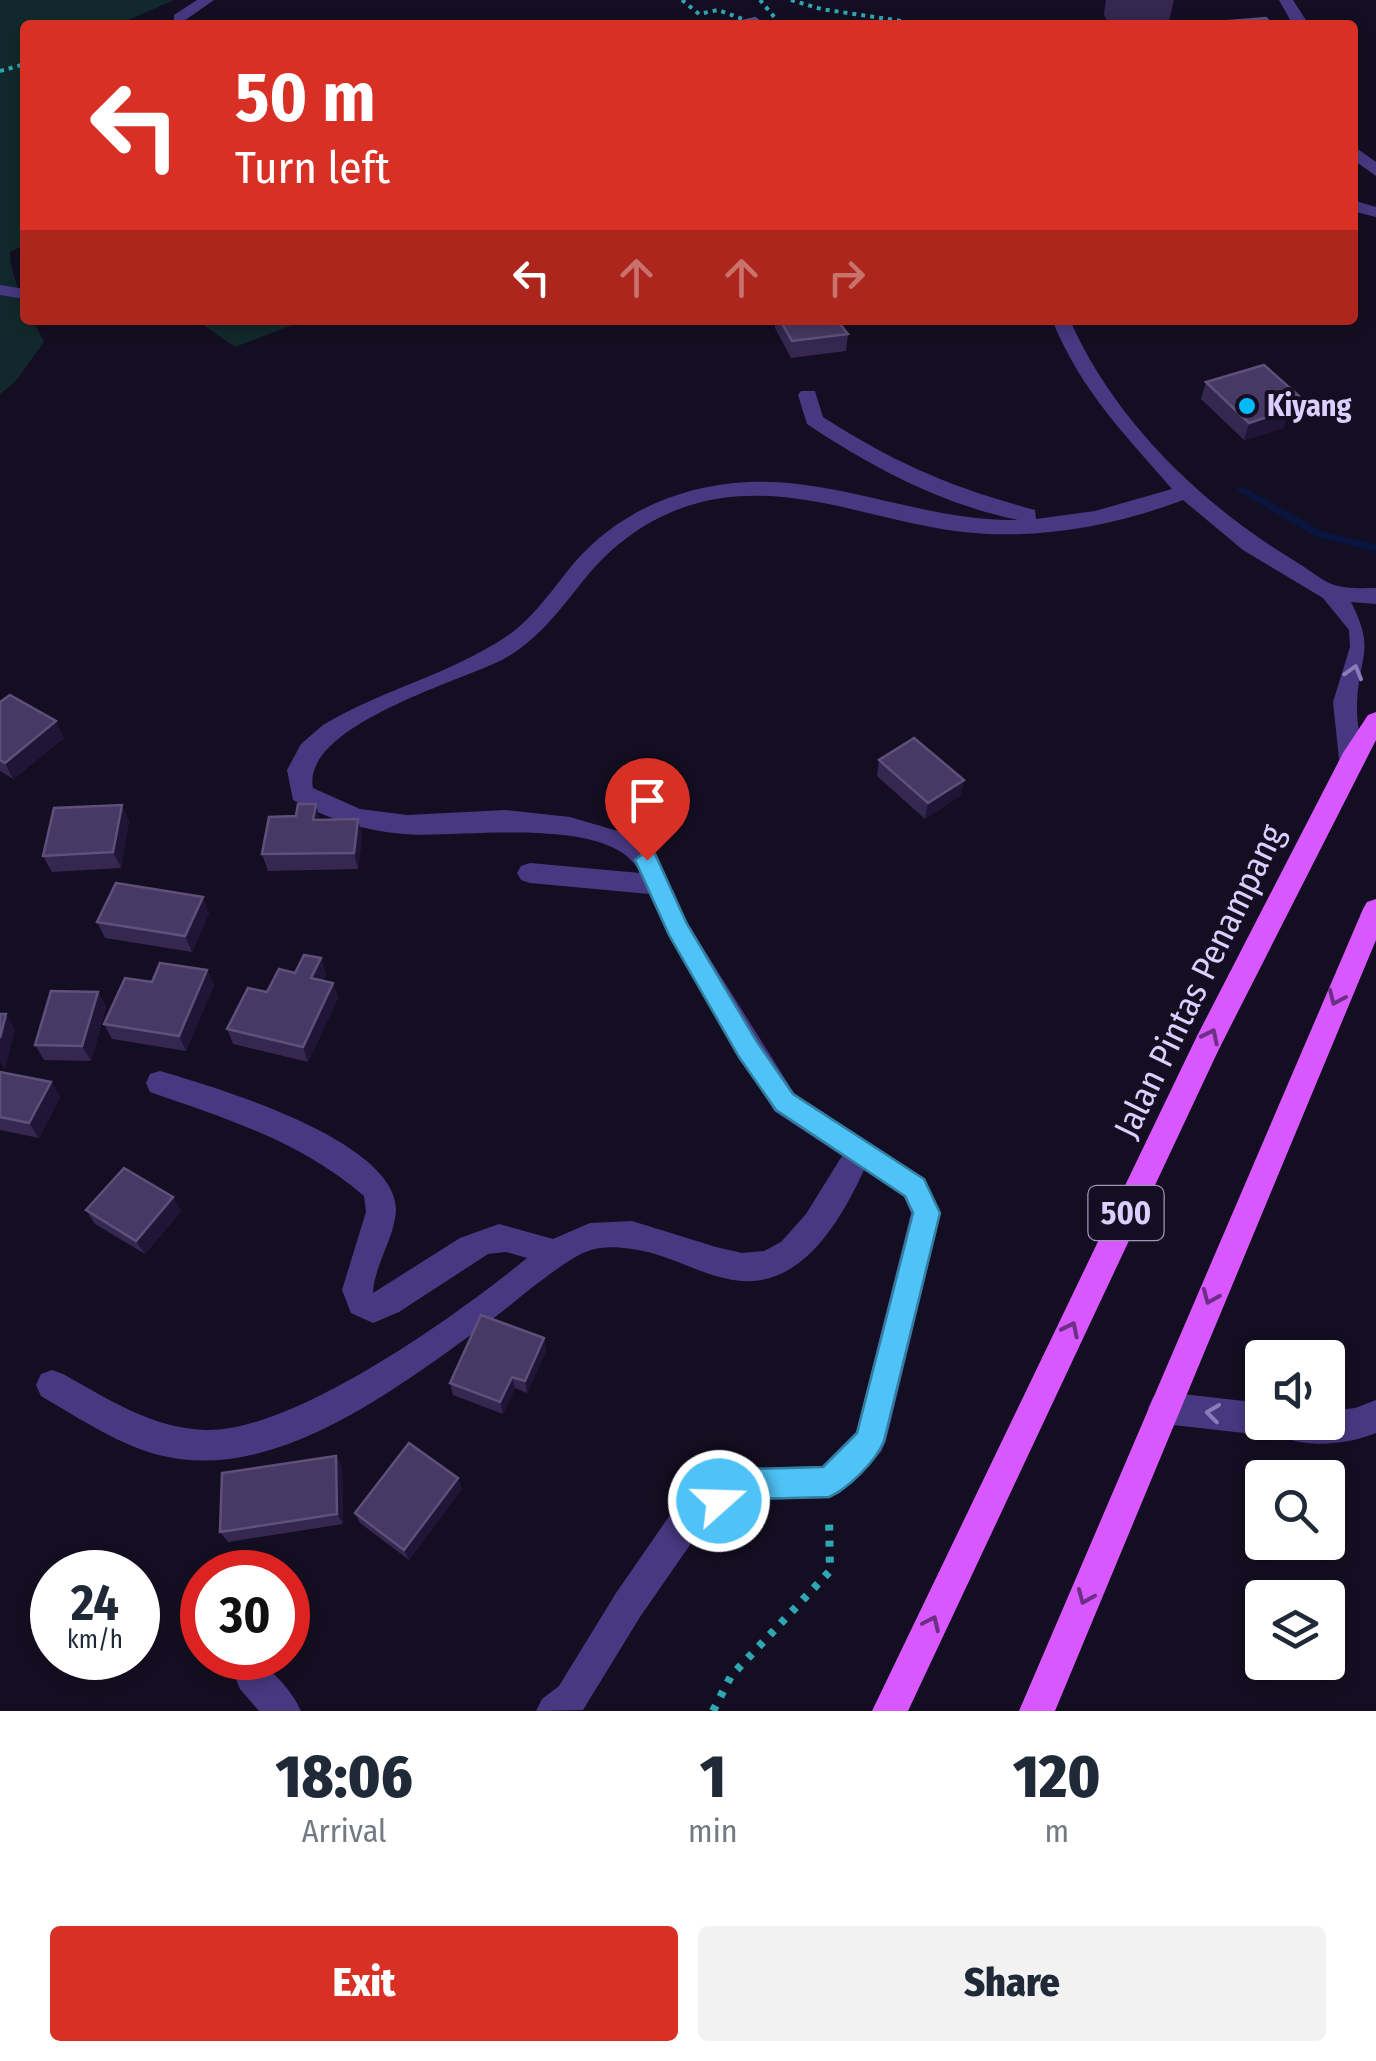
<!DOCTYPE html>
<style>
body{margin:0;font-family:"Fira Sans Condensed",sans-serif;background:#f2f2f3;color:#1f2937;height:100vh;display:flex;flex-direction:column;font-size:38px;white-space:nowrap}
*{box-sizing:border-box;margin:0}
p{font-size:32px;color:#747a83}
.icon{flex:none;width:55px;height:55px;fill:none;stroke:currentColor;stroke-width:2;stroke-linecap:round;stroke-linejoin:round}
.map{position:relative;height:1711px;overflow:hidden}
.details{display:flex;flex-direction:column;background:#fff;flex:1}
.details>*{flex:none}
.guide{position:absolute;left:20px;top:20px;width:1338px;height:305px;border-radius:10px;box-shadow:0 5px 15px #0003;background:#d93025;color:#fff;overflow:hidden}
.fabs{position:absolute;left:1245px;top:1340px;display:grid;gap:20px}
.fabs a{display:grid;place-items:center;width:100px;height:100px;border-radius:10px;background:#fff;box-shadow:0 5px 15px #0003;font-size:50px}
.speed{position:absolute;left:30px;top:1550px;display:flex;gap:20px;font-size:50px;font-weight:700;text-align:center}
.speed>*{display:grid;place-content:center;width:130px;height:130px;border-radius:50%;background:#fff;box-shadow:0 5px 15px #0003;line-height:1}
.speed small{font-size:25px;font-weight:400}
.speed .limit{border:15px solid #d22;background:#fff;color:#111}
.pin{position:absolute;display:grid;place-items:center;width:85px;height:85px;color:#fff;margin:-102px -42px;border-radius:50% 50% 50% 0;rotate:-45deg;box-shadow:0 0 10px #0007}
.pin .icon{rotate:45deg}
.me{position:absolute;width:110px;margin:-55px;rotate:70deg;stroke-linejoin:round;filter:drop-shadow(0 0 8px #0008)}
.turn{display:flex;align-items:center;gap:35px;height:210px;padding:0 50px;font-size:45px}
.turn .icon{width:130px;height:130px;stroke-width:2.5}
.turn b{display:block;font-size:70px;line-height:85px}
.lanes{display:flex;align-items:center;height:95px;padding:0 50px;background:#0003;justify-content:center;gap:50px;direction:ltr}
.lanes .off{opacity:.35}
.eta{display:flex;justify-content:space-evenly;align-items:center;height:170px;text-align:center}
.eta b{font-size:60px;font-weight:800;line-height:70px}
.primary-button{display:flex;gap:20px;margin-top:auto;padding:20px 50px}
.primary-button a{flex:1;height:115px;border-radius:10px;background:#d93025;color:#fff;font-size:40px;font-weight:800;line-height:115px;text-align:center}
.primary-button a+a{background:#f2f2f3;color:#1f2937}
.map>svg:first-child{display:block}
.green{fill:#11292c}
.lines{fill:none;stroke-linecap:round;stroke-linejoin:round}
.stream{fill:#0a153f;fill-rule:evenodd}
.path-far1{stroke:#2fa7b3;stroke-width:4;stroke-dasharray:4 5;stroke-linecap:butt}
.path{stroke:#2fa7b3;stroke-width:8;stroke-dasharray:6 10;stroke-linecap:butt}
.minor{fill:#473981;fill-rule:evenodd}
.major{fill:#d857fe;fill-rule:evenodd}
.wall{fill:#352750}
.shaded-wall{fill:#201536}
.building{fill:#473963;stroke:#5e507b;stroke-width:2.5}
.oneway{stroke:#8a7cba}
.oneway2{stroke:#6c2f85}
.route{fill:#4fc3f7;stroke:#337fa1;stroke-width:2.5}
.poi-dot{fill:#02bbf8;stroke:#140e22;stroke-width:4}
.labels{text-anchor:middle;stroke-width:8;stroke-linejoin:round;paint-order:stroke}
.far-poi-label{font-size:30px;font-weight:bold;fill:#dccfff;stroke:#140e22;text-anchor:start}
.shield{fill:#140e22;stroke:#a095bd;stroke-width:2.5}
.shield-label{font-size:32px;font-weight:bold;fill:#dccfff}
.street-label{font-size:35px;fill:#dccfff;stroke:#140e22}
</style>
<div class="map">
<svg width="1376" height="1711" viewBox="0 0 1376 1711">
<rect width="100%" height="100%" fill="#140e22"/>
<path class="green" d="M0 0H174L117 25H25V245L10 252C10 277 25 295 25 320H33L44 342 14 383 0 394Z
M196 320H306L235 347Z"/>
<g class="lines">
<path class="stream" d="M1242 486 1324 532 1376 544V552L1317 537 1238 491 1237 489Z"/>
<path class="path-far1" d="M682 0 699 14 718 10 759 25
M760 0 781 25
M791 0 821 9 928 25
M0 71 25 64"/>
<path class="path" d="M713 1711 731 1676 830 1571 829 1516"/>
<path class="minor" d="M197 0H214L184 21H174V15Z
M1279 0H1293L1309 25H1293Z
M1352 145 1376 162V176L1352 159Z
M1352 200 1376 207V217L1352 211Z
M0 285 25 289V299L0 295Z
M1052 320H1070C1114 421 1204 507 1298 563 1310 570 1324 583 1338 586 1349 589 1364 588 1376 588V604L1351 602C1376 652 1359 653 1357 704 1356 721 1361 741 1363 759L1359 765 1351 768 1339 759 1333 702 1350 647 1349 630 1323 598 1243 550 1183 500C1104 530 1015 544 931 527 862 514 793 488 722 498 668 506 622 534 587 576 561 608 539 640 502 660 457 682 301 727 313 788L360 809 407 815 505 810 570 817 638 837 656 853 688 924 794 1093 925 1179 941 1213 886 1441 881 1452 840 1493 829 1498 752 1500 701 1529 640 1617 583 1710 536 1711 542 1699 559 1686 616 1593 677 1505 749 1468 822 1466 856 1432 911 1213 904 1197 864 1170C842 1218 804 1285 743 1281 710 1279 680 1260 648 1252 630 1248 607 1244 588 1251 563 1260 514 1303 490 1321 402 1384 279 1483 163 1456 120 1446 79 1418 41 1396L36 1385 41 1374 52 1370 63 1374C108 1399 152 1428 205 1430 293 1433 459 1314 527 1258L506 1252 488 1254 399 1312 373 1323 351 1313 342 1290 366 1212 364 1196C300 1141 227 1119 150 1092L146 1083 150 1074 160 1071C215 1087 398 1141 396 1211 394 1239 374 1266 373 1293L460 1238 499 1224 553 1239 590 1223 632 1221 716 1247 742 1253 764 1251 781 1242 806 1214 842 1156 774 1111 668 935 649 894 530 883 521 880 517 873 521 866 530 863 640 873C614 813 456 839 404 834 364 831 328 819 293 800L287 770 301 744 323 725C381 690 451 674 507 636 535 617 553 588 574 563 618 512 681 485 748 482 840 478 926 522 1018 520 941 504 873 468 807 424L798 395 801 391H815L823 417C896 464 953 488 1035 510L1036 519 1095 511 1172 489C1122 431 1082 392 1052 320Z
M1164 1392 1262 1403V1422H1328V1411L1355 1408 1376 1400V1433C1347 1445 1298 1450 1272 1431L1262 1435 1164 1424 1153 1419 1148 1408 1153 1397Z
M252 1660C272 1668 292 1691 301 1711H259L240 1689 235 1677 240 1665Z"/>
<path class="major" d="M1376 712V740L1219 1049 908 1711H872L1197 1036 1343 753 1368 715Z
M1376 899V940L1055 1711H1019L1363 909 1367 902Z"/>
</g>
<path class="wall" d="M1106 0H1174L1168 25H1108L1104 14Z
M775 320H837L848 334 846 351 791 358 775 328Z
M1206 382 1293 414 1288 415 1283 428 1244 440 1201 399Z
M0 702 64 738 13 779 0 771Z
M879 760 964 780 960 796 925 819 877 776Z
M320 820 362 835 358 869 268 871 262 854Z
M129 821 121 868 52 872 43 856Z
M209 913 192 952 105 938 97 922Z
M321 958 326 974 323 981 333 983 338 998 308 1062 233 1044 227 1029 267 992Z
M207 970 214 985 186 1051 112 1039 104 1024 152 982Z
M98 992 106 1007 91 1061 44 1060 35 1045Z
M0 1072 51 1082 60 1097 39 1138 0 1130Z
M173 1197 181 1211 145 1254 95 1224 86 1210Z
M544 1338 546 1351 527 1393 515 1388 503 1414 453 1395 450 1383Z
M336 1456 342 1467 343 1524 228 1542 220 1532Z
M462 1489 409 1560 360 1523 355 1513Z"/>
<path class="shaded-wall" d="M1299 396 1293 414 1288 415 1283 428 1244 440 1249 423 1280 402Z
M56 721 64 738 13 779 5 763Z
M964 780 960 796 925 819 928 803Z
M316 804 320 820H313Z
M122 805 129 821 121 868 113 852Z
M358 819 362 835 358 869 354 853Z
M203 897 209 913 192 952 185 936Z
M321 958 326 974 316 994 311 978Z
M207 970 214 985 186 1051 179 1036Z
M333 983 338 998 308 1062 303 1047Z
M98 992 106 1007 91 1061 82 1046Z
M6 1014 15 1029 5 1070 0 1062V1038Z
M51 1082 60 1097 39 1138 29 1123Z
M173 1197 181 1211 145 1254 136 1241Z
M544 1338 546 1351 527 1393 525 1381Z
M512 1377 515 1388 503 1414 500 1402Z
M336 1456 342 1467 343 1524 337 1514Z
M458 1478 462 1489 409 1560 404 1550Z"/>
<path class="building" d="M755 18 764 25H727Z
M1266 18 1272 25H1232L1229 21Z
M780 320H837L848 334 792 341Z
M1264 365 1299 396 1280 402 1289 410 1249 423 1206 382Z
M10 695 56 721 5 763 0 760V702Z
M914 738 964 780 928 803 879 760Z
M298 804H316L313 820 358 819 354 853 262 854 269 817 296 816Z
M122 805 113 852 43 856 54 808Z
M116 883 203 897 185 936 97 922Z
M304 955 321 958 311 978 333 983 303 1047 227 1029 248 988 267 992 279 969 295 973Z
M160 963 207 970 179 1036 104 1024 125 978 152 982Z
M51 991 98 992 82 1046 35 1045Z
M0 1014H6L0 1038Z
M0 1072 51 1082 29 1123 0 1117Z
M124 1168 173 1197 136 1241 86 1210Z
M481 1315 544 1338 525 1381 512 1377 500 1402 450 1383Z
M409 1443 458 1478 404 1550 355 1513Z
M336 1456 337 1514 220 1532 222 1473Z"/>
<defs><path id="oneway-chevron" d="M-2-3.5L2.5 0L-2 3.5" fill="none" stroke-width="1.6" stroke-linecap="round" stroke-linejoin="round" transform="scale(2.5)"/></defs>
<g class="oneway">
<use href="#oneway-chevron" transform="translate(1354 672) rotate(-74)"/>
<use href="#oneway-chevron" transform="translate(1213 1413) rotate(-173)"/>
</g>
<g class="oneway2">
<use href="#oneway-chevron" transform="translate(1336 998) rotate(114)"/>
<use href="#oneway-chevron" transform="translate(1211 1036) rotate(-64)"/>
<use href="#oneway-chevron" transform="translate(1210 1297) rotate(113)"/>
<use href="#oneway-chevron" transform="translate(1071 1329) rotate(-64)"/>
<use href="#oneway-chevron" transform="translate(1085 1597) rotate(113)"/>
<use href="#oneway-chevron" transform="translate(932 1623) rotate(-65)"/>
</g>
<path class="route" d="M647 851 655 854 687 924 757 1042 793 1094 924 1179 940 1213 884 1441C876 1461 849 1488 829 1497L751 1499 719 1516 708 1511 704 1501 708 1490 748 1469 823 1467 857 1433 913 1213 905 1196 776 1110 739 1057 669 935 635 860Z"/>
<circle class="poi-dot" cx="1247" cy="406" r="10"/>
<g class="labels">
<g class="far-poi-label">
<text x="1267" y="416">Kiyang</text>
</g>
<rect class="shield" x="1088.5" y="1186" width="75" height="54" rx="8"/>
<g class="shield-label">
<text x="1126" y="1224">500</text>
</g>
<g class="street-label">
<text transform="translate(1199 981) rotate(-64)" y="12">Jalan Pintas Penampang</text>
</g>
</g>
</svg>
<div class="fabs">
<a><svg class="icon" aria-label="sound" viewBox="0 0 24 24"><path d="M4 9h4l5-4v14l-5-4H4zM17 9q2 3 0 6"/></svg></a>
<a><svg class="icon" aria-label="search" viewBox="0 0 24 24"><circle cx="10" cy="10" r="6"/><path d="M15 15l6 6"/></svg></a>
<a><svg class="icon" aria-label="layers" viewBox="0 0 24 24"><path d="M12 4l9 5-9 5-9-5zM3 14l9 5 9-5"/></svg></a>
</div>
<div class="speed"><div>24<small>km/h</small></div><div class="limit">30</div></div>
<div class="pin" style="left:647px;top:860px;background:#d93025"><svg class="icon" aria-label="arrive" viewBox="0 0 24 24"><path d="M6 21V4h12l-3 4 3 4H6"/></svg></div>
<svg class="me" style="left:719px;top:1501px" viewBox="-20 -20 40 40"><circle r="17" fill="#4fc3f7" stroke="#fff" stroke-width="3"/><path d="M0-11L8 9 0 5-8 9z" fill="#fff"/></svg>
<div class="guide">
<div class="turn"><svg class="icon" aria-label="left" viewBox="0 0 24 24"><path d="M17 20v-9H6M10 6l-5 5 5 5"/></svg><div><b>50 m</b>Turn left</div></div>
<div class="lanes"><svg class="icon" aria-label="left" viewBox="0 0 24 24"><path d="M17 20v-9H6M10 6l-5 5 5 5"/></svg><svg class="icon off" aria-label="ahead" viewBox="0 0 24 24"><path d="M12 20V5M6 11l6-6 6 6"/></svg><svg class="icon off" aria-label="ahead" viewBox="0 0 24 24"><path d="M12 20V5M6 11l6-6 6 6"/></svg><svg class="icon off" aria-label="right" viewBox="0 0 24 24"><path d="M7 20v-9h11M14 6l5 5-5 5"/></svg></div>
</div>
</div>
<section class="details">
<div class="eta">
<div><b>18:06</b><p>Arrival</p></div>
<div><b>1</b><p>min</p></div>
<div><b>120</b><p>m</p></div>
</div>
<div class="primary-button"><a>Exit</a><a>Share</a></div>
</section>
